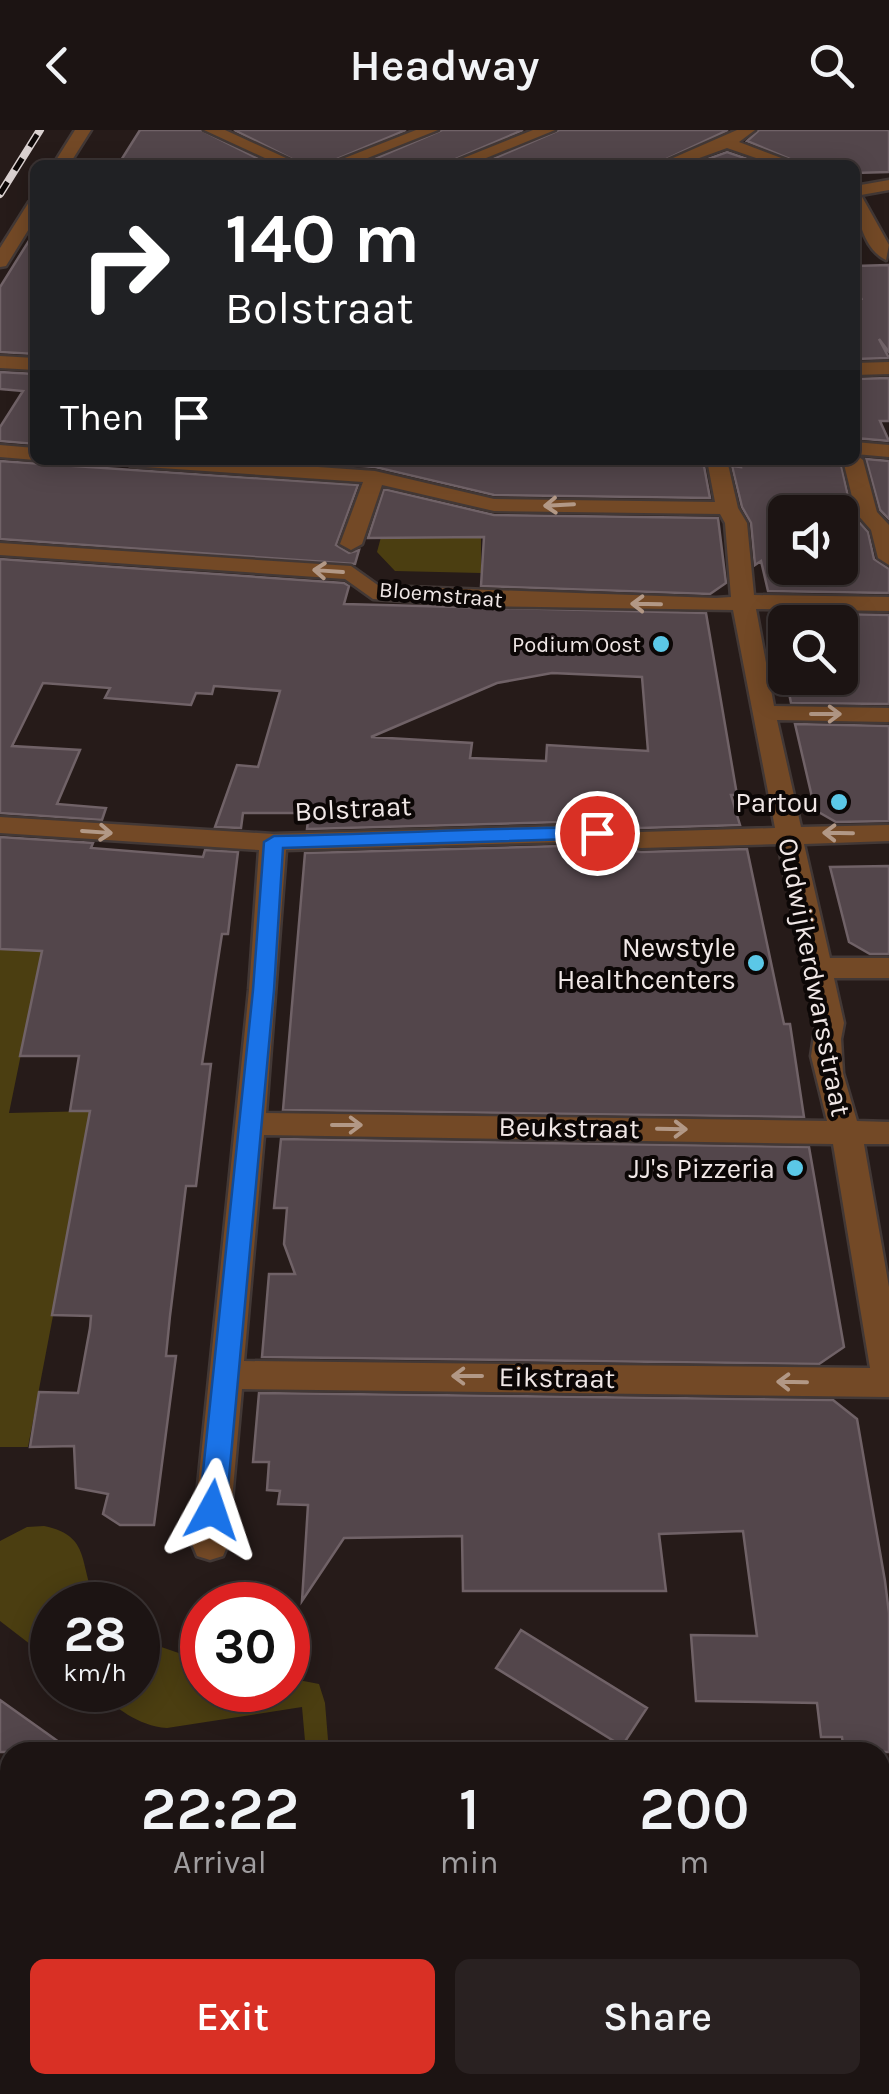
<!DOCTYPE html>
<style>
body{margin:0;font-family:Karla,sans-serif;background:#292121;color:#f1f3f6;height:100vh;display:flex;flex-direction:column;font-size:38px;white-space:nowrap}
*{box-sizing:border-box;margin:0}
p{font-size:32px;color:#a09ea0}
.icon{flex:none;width:55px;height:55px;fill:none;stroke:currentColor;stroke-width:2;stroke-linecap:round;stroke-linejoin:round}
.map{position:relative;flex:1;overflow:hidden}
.drawer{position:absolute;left:0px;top:1612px;width:890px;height:352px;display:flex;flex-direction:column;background:#1c1413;border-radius:30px 30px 0 0;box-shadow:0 5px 25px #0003,0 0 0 2px #3a3333}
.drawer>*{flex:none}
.hud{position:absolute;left:30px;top:30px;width:830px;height:305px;border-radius:15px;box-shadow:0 5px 25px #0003,0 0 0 2px #3a3333;background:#202124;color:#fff;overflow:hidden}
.buttons{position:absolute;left:768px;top:365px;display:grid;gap:20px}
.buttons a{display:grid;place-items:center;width:90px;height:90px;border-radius:15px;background:#1c1413;box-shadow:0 5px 25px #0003,0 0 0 2px #3a3333;font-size:50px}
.speed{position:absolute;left:30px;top:1452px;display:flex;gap:20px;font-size:50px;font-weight:700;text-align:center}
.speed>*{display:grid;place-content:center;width:130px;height:130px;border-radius:50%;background:#1c1413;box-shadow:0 5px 25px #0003,0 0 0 2px #3a3333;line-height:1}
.speed small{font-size:25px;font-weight:400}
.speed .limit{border:15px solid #d22;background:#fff;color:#111}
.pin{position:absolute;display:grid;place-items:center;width:85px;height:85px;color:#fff;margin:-42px;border:5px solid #fff;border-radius:50%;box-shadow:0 2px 10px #0007}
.me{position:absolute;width:110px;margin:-55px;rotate:5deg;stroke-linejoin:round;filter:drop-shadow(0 0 8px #0008)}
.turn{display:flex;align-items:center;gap:35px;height:210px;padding:0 30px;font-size:45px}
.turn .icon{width:130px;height:130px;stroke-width:2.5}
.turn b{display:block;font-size:70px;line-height:85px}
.then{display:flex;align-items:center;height:95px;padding:0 30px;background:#0003;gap:20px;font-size:38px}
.eta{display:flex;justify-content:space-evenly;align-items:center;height:170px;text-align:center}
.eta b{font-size:60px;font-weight:600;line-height:70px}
.cta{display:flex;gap:20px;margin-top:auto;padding:20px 30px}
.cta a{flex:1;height:115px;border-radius:15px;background:#d93025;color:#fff;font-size:40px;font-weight:600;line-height:115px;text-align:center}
.cta a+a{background:#292121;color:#f1f3f6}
header{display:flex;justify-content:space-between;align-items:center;height:130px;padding:0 30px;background:#1c1413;font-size:45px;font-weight:600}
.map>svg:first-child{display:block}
.green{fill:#4b3e11}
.building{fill:#53464b;stroke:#706267;stroke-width:2.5;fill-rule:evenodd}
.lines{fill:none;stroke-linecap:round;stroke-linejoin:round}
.minor-casing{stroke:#423836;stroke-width:5}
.minor{fill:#734926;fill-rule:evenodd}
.rail-casing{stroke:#dad1d0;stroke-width:8}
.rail{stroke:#0c0706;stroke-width:5;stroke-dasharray:14;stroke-linecap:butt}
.oneway{stroke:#b29886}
.route{fill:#1a73e8;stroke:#114b97;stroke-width:2.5}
.poi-dot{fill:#5bc8e7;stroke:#0c0706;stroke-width:4}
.labels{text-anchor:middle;stroke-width:8;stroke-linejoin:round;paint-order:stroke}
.far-street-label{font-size:22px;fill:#f0e7e6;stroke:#0c0706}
.far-poi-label{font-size:22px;fill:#f0e7e6;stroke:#0c0706;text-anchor:end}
.poi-label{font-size:28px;fill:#f0e7e6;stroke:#0c0706;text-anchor:end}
.street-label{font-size:28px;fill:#f0e7e6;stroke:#0c0706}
</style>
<header><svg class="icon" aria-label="back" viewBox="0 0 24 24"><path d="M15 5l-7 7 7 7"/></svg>Headway<svg class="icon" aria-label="search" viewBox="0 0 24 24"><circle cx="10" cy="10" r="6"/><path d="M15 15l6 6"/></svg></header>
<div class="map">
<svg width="889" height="1964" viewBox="0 0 889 1964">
<rect width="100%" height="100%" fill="#261b19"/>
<path class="green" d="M381 407H481V443L395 441 377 422Z
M0 819 54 822 38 841 9 983 92 981 28 1317H0Z
M44 1396C96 1406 76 1442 100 1475H52V1531L0 1491V1411L27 1397Z
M138 1509 202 1531V1560H288V1548L319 1554 325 1573 329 1622H306L302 1577 167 1598C137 1596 117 1577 93 1560H138Z"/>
<path class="building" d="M140 0H201L271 35H118Z
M234 0H406L323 35H304Z
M442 0H523L442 35H360Z
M559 0H728L654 35H479Z
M759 0H889V42L855 43V35H804L747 11Z
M727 22 765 35H691Z
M35 101V224L0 222V157Z
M889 135V222L879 209 889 228 855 229V162L862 170 855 156V136Z
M0 242 35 244V314L0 311V297L23 261 0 259Z
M889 248V291H880L889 311 855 308V249Z
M866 329 889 331V389L880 380Z
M272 330H680L688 335 704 336 710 368 494 365 375 337Z
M740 330H840L852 384 868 402 874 429 889 439V463L768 461 761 431 755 435 751 393 742 377 732 336 741 337ZM785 382H840V438H785Z
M0 331 358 355 336 415 349 423 359 420 355 434 0 409Z
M384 359 494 385 718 388 726 453 710 464 481 456 484 407 368 408Z
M0 429 344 453 349 456 344 474 706 483 737 665H731L740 695 641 698 597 691 307 699 309 683H243L241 698 215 697 237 635 258 637 280 561 214 556 212 564 196 563 191 575 105 568 110 558 43 553 12 616 80 620 57 674 106 678 102 690 0 683ZM552 543 642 547 648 621 547 615 546 631 470 628 472 613 371 607 497 553Z
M772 483 889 485V574L791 573 786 548H840V492H785V545Z
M795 594 889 596V691L836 692 815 680Z
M0 707 93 713 91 718 203 727 205 720 238 722 228 804H222L202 934H211L196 1056H186L170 1186 166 1226H176L154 1395H120L103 1384 108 1364 76 1358 74 1316 30 1317 39 1262 78 1263 90 1198 91 1186 52 1185 90 981H70L79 926H20L42 821 0 819Z
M597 715 641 722 747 719 784 894H790L804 987 283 980 305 723Z
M889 736V824H870L849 812 830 737Z
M281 1009 809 1017 844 1217 819 1234 262 1227 269 1144H295L284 1114 287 1078H274Z
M259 1263 833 1270 857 1289 885 1451 889 1483V1622H844L842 1607H821L817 1573 696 1571 691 1505 757 1506 743 1401 659 1404 666 1461H463L462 1406 344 1408 302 1471 308 1375 278 1374 280 1361 267 1360 269 1332H253Z
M521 1500 647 1578 622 1616 496 1538Z
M0 1570 73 1622H0Z"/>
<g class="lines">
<g class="minor-casing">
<path id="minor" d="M75 0H91L69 35H53Z
M204 0H225L301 35H280Z
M416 0H438L350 35H327Z
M533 0H555L469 35H446Z
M737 0H755L739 12 800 35H776L727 18 680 35H657Z
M889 50V60L861 65 889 115 886 130C862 119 855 80 855 56Z
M35 71V89L6 136 0 137V118L29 72Z
M0 226 35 228V240L0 238Z
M889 232V244L855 245V233Z
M855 312 889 315V327L855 324Z
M0 315 35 318V330L0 327Z
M855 324 863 330 877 382 889 395V435L878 428 871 400 856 383 843 330H855Z
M121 330H219L375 341 494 369 715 372 707 330H727L738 378 747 393 754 465 889 467V481L756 479 774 576 889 578V592L777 590 801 697 889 695V711L804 714 830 828H889V848H834L844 893 841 909 843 943 857 991 889 992V1014H864L889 1157V1267L242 1259 228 1414 223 1426 210 1430 197 1426 192 1414 249 860 259 720 0 703V687L273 704 597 695 641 702 775 698 733 480 483 476 373 469 345 449 0 425V413L351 436 379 456 716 468 731 467 725 393 720 384 494 381 382 355 362 414 351 420 340 414 363 352 131 336ZM597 711 641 718 778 714 816 893 811 926 827 991 266 983 286 720ZM264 1005 833 1014 870 1238 244 1231Z"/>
</g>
<use href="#minor" class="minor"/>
<g class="rail-casing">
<path id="rail" d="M0 64 40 0"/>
</g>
<use href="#rail" class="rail"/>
</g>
<defs><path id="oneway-shaft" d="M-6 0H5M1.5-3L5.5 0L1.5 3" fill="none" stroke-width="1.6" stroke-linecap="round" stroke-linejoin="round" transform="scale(2.5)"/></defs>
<g class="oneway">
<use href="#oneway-shaft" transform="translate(559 375) rotate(177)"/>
<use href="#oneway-shaft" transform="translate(328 441) rotate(-176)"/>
<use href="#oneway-shaft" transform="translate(646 474) rotate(-179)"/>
<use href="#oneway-shaft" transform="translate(826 584)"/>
<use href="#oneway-shaft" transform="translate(97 702) rotate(4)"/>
<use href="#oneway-shaft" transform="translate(838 703) rotate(-179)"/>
<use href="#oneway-shaft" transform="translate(347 995)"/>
<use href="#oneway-shaft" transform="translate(672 999) rotate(1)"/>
<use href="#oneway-shaft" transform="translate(467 1246) rotate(-180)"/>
<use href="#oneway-shaft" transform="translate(792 1252) rotate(-179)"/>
</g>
<path class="route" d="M597 697 607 703 604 708 283 718 274 860 226 1380 222 1389 212 1393 203 1389 199 1380 253 860 264 712 274 706C382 704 489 698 597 697Z"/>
<g class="poi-dot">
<circle cx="661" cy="514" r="10"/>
<circle cx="839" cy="672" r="10"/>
<circle cx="756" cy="833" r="10"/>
<circle cx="795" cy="1038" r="10"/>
</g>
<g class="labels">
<g class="far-street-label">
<text transform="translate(441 464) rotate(5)" y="8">Bloemstraat</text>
</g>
<g class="far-poi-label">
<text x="641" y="522">Podium Oost</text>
</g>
<g class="poi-label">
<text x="819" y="682">Partou</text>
<text x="736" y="827">Newstyle<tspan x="736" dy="32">Healthcenters</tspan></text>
<text x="775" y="1048">JJ's Pizzeria</text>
</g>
<g class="street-label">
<text transform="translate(353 678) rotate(-3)" y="10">Bolstraat</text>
<text transform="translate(815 847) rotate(79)" y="10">Oudwijkerdwarsstraat</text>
<text transform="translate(569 997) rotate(1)" y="10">Beukstraat</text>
<text transform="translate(557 1247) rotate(1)" y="10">Eikstraat</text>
</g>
</g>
</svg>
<div class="buttons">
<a><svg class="icon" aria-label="sound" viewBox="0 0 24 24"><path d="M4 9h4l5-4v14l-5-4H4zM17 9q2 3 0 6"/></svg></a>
<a><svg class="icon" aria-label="search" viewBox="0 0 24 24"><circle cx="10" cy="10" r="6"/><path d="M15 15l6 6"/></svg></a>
</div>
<div class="speed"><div>28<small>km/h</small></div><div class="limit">30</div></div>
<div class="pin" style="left:597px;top:703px;background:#d93025"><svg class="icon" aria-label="arrive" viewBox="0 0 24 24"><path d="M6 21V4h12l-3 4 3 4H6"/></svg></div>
<svg class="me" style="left:212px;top:1380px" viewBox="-20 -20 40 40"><path d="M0-17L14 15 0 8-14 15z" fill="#1a73e8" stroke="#fff" stroke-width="4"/></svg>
<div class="hud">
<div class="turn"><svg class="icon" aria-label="right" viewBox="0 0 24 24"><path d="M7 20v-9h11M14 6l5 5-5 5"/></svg><div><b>140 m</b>Bolstraat</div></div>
<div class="then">Then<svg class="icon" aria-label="arrive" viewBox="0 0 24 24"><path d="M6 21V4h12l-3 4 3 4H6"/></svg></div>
</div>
<section class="drawer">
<div class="eta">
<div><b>22:22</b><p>Arrival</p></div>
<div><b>1</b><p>min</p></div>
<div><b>200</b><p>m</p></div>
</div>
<div class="cta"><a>Exit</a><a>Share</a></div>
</section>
</div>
